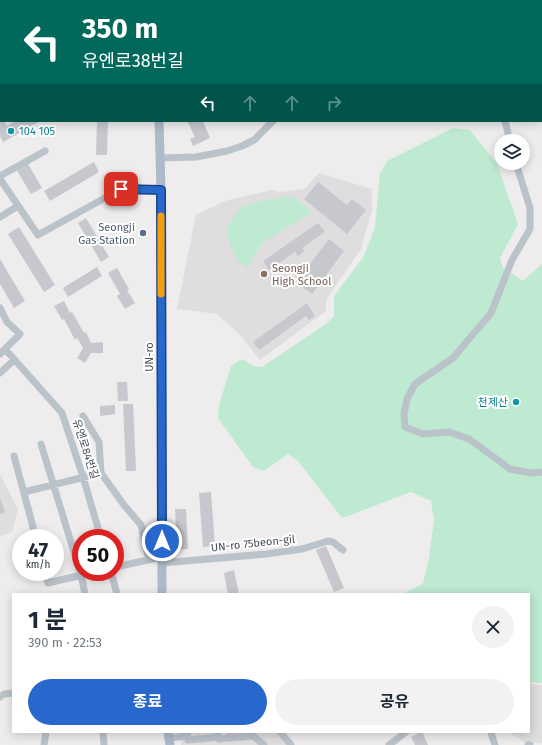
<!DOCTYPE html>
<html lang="ko">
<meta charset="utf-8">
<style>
body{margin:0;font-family:"Fira Sans","Noto Sans KR",sans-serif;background:#f2f2f3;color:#1f2937;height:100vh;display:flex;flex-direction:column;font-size:15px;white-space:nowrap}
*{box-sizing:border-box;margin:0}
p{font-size:13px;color:#747a83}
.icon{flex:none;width:22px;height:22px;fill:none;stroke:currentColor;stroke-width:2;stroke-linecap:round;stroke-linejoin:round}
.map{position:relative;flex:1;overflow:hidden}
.sheet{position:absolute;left:12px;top:593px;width:518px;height:140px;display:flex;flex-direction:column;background:#fff;border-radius:0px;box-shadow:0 2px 10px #0003}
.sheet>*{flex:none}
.top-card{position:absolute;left:0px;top:0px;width:542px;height:122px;box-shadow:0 2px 10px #0003;background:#00695c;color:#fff;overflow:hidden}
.controls{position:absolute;left:494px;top:134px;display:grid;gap:8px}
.controls a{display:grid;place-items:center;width:36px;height:36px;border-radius:50%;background:#fff;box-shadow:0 2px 10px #0003;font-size:20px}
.speed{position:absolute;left:12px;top:529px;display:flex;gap:8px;font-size:20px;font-weight:700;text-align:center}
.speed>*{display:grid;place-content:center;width:52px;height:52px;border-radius:50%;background:#fff;box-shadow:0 2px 10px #0003;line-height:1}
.speed small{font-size:10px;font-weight:400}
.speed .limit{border:6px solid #d22;background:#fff;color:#111}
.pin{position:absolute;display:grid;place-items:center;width:34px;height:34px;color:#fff;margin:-17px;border-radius:8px;box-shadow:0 2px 6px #0006}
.me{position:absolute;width:44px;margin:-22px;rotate:0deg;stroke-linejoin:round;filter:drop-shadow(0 0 3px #0008)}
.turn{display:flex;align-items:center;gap:14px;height:84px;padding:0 16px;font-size:18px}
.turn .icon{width:52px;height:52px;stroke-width:2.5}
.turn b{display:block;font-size:28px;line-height:34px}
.lanes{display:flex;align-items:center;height:38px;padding:0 16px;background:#0003;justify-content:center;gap:20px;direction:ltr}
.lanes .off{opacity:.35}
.round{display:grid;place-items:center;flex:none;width:42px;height:42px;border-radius:21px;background:#f2f2f3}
.summary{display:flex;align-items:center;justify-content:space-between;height:68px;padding:0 16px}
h1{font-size:24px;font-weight:700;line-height:30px}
.action{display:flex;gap:8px;margin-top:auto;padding:8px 16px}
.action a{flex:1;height:46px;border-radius:24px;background:#2868cc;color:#fff;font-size:16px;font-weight:700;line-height:46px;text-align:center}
.action a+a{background:#f2f2f3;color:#1f2937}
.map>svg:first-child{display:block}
.education{fill:#dfdddd}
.green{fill:#bdead0}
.building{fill:#c7c8ce}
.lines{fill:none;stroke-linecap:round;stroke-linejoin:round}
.minor{stroke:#bbc3ca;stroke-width:7}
.major{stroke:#adbac9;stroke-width:9}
.route-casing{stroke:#1a4485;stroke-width:10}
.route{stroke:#2868cc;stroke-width:7}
.slow{stroke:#f59e0b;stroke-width:7}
.culture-dot{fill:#0f9aa8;stroke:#fff;stroke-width:1.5}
.service-dot{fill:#5c6f8a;stroke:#fff;stroke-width:1.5}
.education-dot{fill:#8d6e63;stroke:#fff;stroke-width:1.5}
.labels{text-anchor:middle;stroke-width:4;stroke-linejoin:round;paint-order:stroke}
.culture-label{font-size:11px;fill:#0d838f;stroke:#fff;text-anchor:start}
.service-label{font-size:11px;fill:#4e5e75;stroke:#fff;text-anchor:end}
.education-label{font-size:11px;fill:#785e54;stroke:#fff;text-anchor:start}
.street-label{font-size:11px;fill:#464e57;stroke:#fff}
</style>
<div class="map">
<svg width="542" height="745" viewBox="0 0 542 745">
<rect width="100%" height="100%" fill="#eeecec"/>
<path class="education" d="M411 0H521V1H411Z
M319 173 372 189V210L361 249 326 300V311L260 360 239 334 217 314 177 309 196 215 225 201 272 190 280 192 304 189Z
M0 474 18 509 12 532 0 536Z
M529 684 542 685V743L524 742 508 732H529Z
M180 732H276L287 745H181Z"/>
<path class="green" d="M453 128 470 130 497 164 518 224 500 258 503 268 523 281 542 264V683L529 682V594H402L423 584 429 558 434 520 431 501 411 492 342 518 298 461 288 454 264 471 253 467 218 418 219 405 231 366 242 359 256 367H262L326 324 334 316V296L364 256 375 227 380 173 387 161Z
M289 196 299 201 312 212 262 243 247 268 239 262 231 247 227 235V226L241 208 257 202Z"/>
<path class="building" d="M0 121H4L7 126 16 121H41L3 142 0 136Z
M97 121H108L107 155H96Z
M187 121H203L210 138 193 146 190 139 195 137Z
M27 162 42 188 31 194 16 169Z
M94 162 99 172 50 201 44 191Z
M318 182 347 205 352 199 366 210 347 234 304 199Z
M86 218 109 257 101 262 78 223Z
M318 223 325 232 302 248 305 251 298 256 295 252 269 270 263 261Z
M19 227 55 285 44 292 8 234Z
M329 239 344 251 312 294 296 282Z
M0 259 25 301 14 308 0 284Z
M97 267 102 276 68 297 63 288Z
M117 268 129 289 127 290 135 303 125 309 117 296 120 294 108 273Z
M64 301 70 313 72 312 84 333 86 332 91 343 103 342V353H91L85 363 77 358 83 348 77 338 75 340 64 319 62 320 54 306Z
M307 303 315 316 309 320 306 316 259 350 253 342Z
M117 382H127L128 401H118Z
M123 404H133L136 471H126Z
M115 405V414L100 416V406Z
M211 492 215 546 203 547 199 493Z
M0 498 5 512 0 514Z
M175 509H186L188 549 177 550Z
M326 546 344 588 334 592 316 550Z
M234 570 239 594H228L224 573Z
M226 732H238V734L226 735Z
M421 732H422L428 745H415L411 737Z"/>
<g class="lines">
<path class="minor" d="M123 0V1
M344 0V1
M26 1 27 0
M195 1 196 0
M526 1 527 0
M0 18 1 17
M505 121 510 141
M160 158 196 157 227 151 242 146 254 140 273 121
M516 163 530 208V229L512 260 491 313 453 358 415 384 407 399 404 414 405 427 423 434 449 432 469 439 510 469 531 473 542 472
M0 176 45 151
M0 179 38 235 121 189 161 190
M0 217 18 206
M0 308 7 322 20 334 0 354
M5 349 62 413 83 477 101 538
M0 373 14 360
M83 416 99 442 101 473 124 505 141 525 149 560
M41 444 81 575 85 594
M14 456 36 538
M24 492 101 473
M162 563 266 554 302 549 328 541 333 542 343 550
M115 567 162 557
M45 572 48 583 95 572
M111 572 117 594
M0 697 4 694 13 693
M103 732 104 745
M187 732 188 740 218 737V732
M280 732 291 745
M491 733 495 745
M218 737 219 739 253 736 264 745
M169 738 187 736
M44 745 46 732
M389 745 406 732
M528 745H530"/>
<path class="major" d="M74 0 75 1
M159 121 161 190 162 594
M168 732 170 745"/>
</g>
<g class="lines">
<g class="route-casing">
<path id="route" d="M121 189 161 190 162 541"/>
</g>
<use href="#route" class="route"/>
<path class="slow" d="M161 216V294"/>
</g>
<g class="culture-dot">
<circle cx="11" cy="131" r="4"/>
<circle cx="516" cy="402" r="4"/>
</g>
<circle class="service-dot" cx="143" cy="233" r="4"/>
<circle class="education-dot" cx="264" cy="274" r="4"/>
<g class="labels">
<g class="culture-label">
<text x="19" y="135">104 105</text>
<text x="508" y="406" text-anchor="end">천제산</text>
</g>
<g class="service-label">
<text x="135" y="231">Seongji<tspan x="135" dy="13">Gas Station</tspan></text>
</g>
<g class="education-label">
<text x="272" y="272">Seongji<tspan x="272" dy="13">High School</tspan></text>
</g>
<g class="street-label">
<text transform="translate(149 357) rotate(-90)" y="4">UN-ro</text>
<text transform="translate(86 449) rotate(72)" y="4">유엔로84번길</text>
<text transform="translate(253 543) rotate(-6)" y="4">UN-ro 75beon-gil</text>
</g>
</g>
</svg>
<div class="controls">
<a><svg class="icon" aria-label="layers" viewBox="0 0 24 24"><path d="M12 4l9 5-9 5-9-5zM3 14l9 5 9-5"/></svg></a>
</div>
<div class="speed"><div>47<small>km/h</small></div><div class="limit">50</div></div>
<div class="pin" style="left:121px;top:189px;background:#d93025"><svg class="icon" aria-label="arrive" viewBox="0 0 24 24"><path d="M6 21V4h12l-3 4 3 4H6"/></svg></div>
<svg class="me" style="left:162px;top:541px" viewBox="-20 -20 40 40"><circle r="17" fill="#2868cc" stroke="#fff" stroke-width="3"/><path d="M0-11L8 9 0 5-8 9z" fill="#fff"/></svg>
<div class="top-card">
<div class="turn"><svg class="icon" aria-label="left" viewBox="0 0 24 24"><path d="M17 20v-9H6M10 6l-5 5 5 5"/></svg><div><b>350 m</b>유엔로38번길</div></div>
<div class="lanes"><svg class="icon" aria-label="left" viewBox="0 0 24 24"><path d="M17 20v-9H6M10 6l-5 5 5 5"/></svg><svg class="icon off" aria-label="ahead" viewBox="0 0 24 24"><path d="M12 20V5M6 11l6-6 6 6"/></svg><svg class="icon off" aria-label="ahead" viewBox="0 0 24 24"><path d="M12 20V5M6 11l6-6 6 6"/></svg><svg class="icon off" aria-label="right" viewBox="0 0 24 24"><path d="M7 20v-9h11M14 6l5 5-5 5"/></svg></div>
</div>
<section class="sheet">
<div class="summary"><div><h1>1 분</h1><p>390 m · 22:53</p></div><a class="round"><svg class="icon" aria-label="close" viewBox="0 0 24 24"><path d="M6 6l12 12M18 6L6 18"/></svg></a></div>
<div class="action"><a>종료</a><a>공유</a></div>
</section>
</div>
